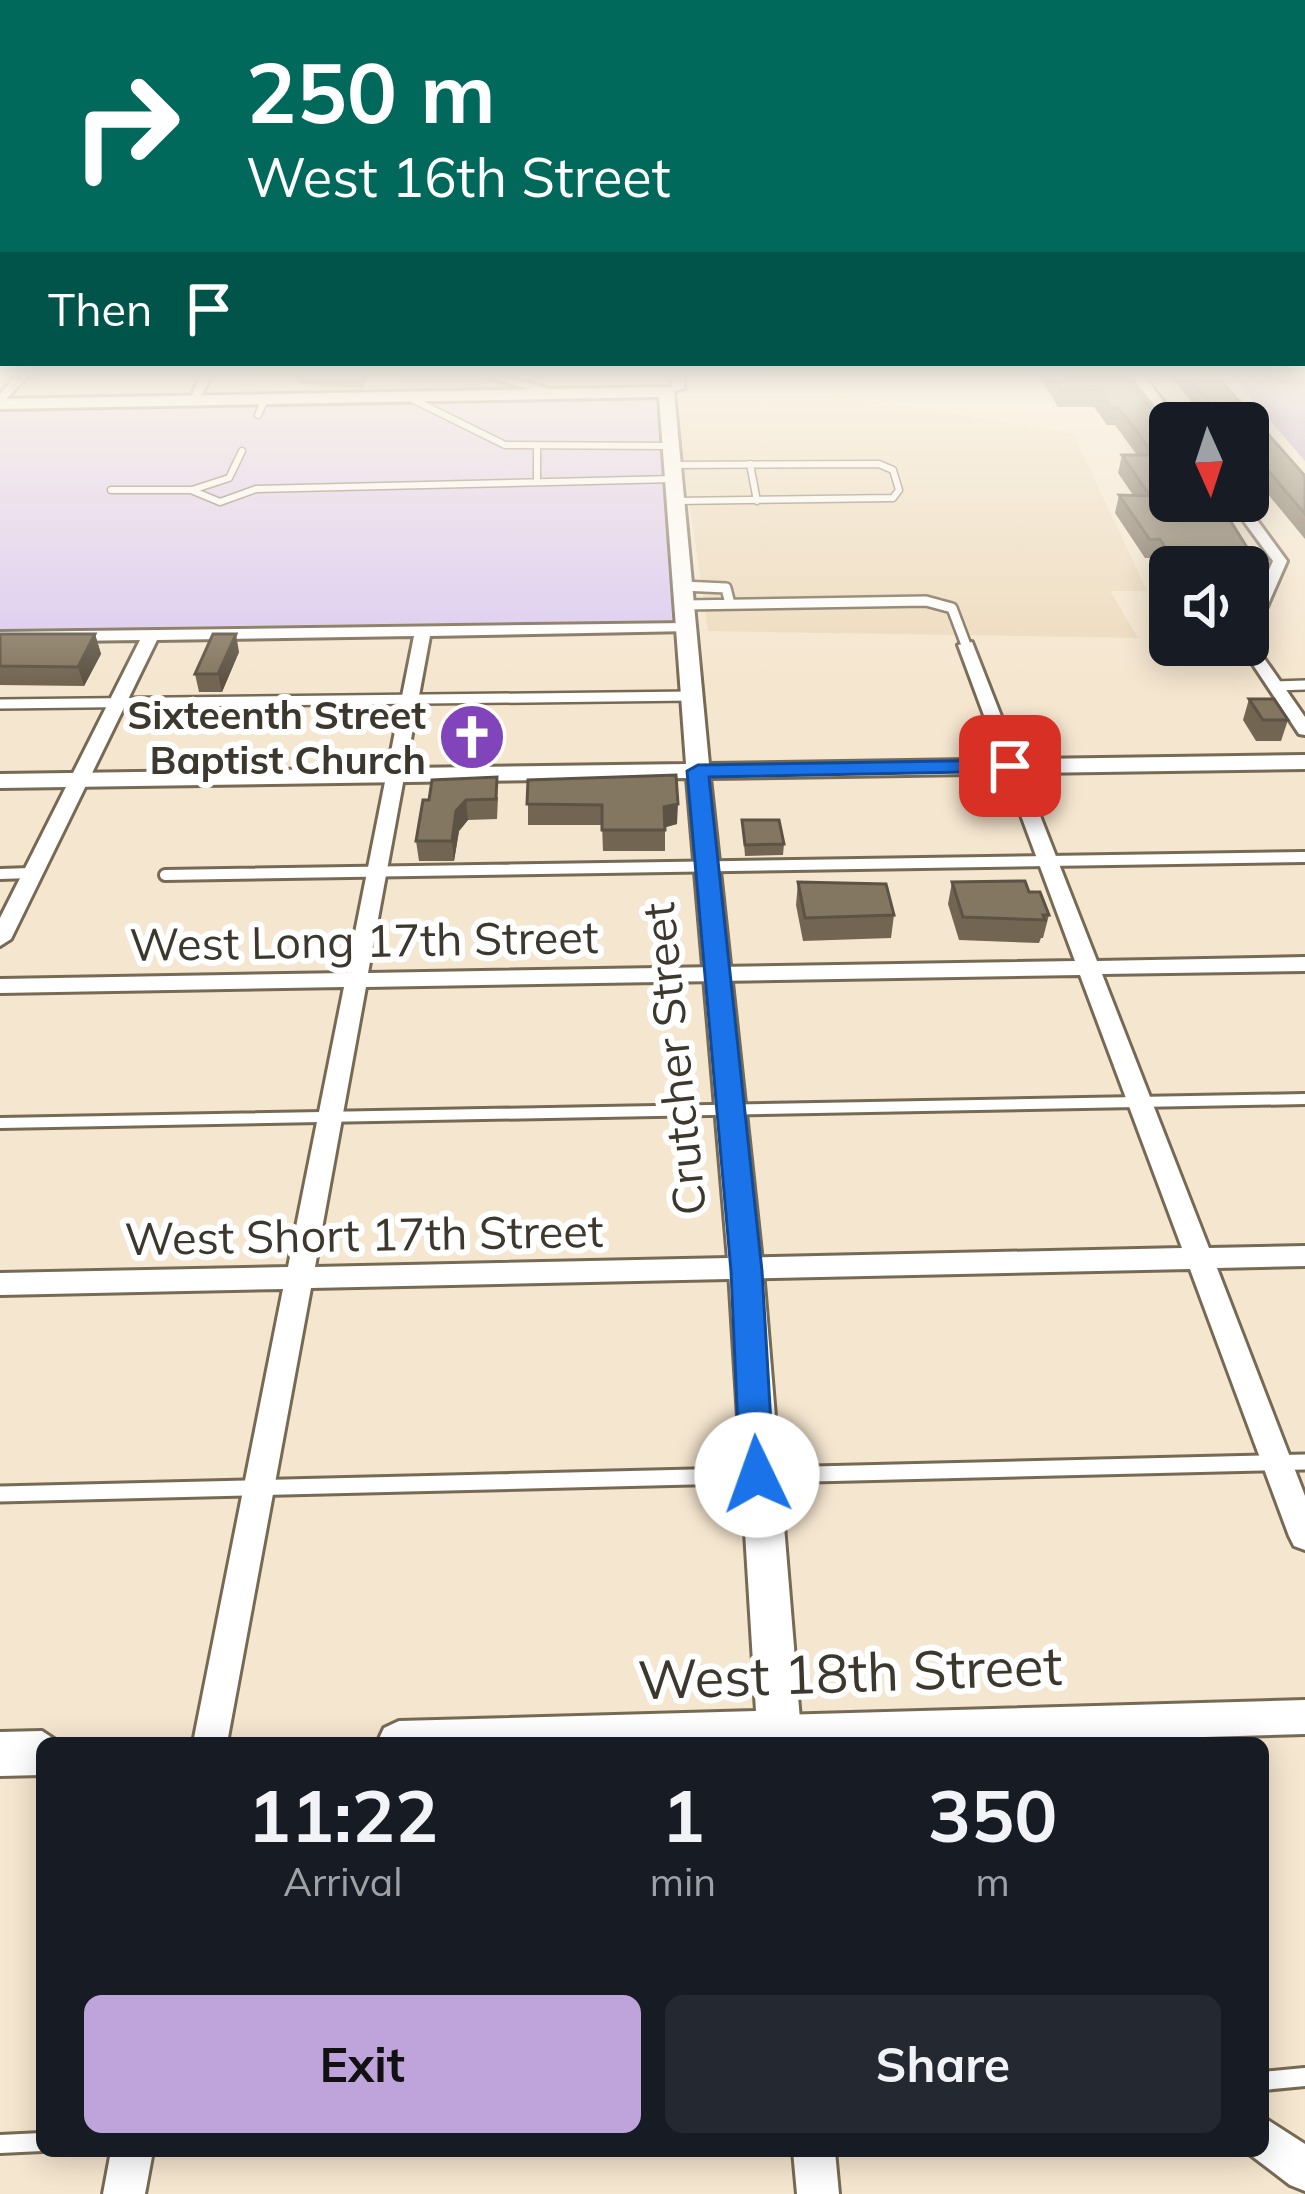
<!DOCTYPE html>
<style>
body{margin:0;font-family:Mulish,sans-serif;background:#242831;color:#f1f3f6;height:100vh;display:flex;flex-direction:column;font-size:45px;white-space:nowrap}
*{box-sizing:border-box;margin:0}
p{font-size:39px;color:#9ea1a6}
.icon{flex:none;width:66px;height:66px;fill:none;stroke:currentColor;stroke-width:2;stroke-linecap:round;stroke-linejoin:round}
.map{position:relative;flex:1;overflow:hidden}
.drawer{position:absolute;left:36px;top:1737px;width:1233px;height:420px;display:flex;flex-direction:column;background:#171b24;border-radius:18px;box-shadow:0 6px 30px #0003}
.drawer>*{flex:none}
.banner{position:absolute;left:0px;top:0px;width:1305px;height:366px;box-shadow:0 6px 30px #0003;background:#00695c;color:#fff;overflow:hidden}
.needle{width:78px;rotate:177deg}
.fabs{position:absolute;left:1149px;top:402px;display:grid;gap:24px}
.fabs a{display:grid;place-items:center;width:120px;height:120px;border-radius:18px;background:#171b24;box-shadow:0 6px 30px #0003;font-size:60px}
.pin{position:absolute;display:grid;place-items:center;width:102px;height:102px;color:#fff;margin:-51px;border-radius:24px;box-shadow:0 6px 18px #0006}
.me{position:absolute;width:132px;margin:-66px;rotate:357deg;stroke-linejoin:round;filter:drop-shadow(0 0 9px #0008)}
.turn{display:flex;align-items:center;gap:42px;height:252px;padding:0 48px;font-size:54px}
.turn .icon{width:156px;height:156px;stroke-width:2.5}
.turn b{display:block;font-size:84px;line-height:102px}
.then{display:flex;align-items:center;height:114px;padding:0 48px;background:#0003;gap:24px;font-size:45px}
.eta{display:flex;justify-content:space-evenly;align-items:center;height:204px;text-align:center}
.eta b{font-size:72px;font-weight:700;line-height:84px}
.cta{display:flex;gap:24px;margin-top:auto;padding:24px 48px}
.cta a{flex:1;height:138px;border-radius:18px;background:#bfa4db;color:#111;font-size:48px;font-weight:700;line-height:138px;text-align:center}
.cta a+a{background:#242831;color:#f1f3f6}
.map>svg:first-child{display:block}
.built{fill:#eddabc}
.green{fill:#dbc9f2}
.forest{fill:#b8a4d0}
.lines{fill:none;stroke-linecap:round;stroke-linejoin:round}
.service-far4-casing{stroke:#776a55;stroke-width:9}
.service-far3-casing{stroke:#776a55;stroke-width:14}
.service-far2-casing{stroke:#776a55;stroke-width:16}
.service-far1-casing{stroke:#776a55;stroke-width:21}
.service-casing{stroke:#776a55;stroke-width:24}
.minor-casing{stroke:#776a55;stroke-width:6}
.tertiary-casing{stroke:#776a55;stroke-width:6}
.service-far4{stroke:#fff;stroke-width:6}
.service-far3{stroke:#fff;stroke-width:9}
.service-far2{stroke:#fff;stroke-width:10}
.service-far1{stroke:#fff;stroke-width:15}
.service{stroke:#fff;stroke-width:18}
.minor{fill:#fff;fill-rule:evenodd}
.tertiary{fill:#fff;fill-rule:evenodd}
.wall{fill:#726653}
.shaded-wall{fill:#5c5344}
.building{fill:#847761;stroke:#5c5344;stroke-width:3}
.route{fill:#1a73e8;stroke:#114b97;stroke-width:3}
.labels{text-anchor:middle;stroke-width:12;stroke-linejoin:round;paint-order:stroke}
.far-poi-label{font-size:39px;font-weight:bold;fill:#3d382e;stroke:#fff;text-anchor:end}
.street-label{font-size:45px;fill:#3d382e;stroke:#fff}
.near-street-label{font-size:54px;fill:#3d382e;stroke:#fff}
</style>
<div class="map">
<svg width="1305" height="2194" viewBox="0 0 1305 2194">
<rect width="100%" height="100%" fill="#f5e6cf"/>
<path class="built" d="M841 396 1073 433 1147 591H1110L1138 638 708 631 674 397Z"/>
<path class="green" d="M401 375H472L514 389 406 392 398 387Z
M653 394 658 398 676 620 0 629V407Z"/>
<path class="forest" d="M1231 375H1305V461Z"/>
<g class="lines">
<g class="service-far4-casing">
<path id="service-far4" d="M406 396 505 445 670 446
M258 415 266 397
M537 448V482
M750 464 757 501
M672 465 879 464 893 470 899 490 893 498 675 501
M111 490H191L220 502 256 489 673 479
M192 490 229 478 242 451"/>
</g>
<g class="service-far3-casing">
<path id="service-far3" d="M682 586 726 588 730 604
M684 605 926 601 952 608 966 645
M1275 686 1305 685
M0 704 692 696"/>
</g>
<g class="service-far2-casing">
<path id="service-far2" d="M0 874 31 873
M165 875 1305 857
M0 1123 1305 1099"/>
</g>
<g class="service-far1-casing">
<path id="service-far1" d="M0 1494 1305 1462"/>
</g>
<g class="service-casing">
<path id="service" d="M1263 2081 1305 2077
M0 2144 42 2142"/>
</g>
<g class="minor-casing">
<path id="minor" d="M16 375H29L0 405V394Z
M200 375H212L198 401H190Z
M479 375H500L561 392 555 396Z
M672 375H684V388L662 395V389L672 386Z
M1131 375H1143L1180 423 1170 426Z
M1229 501H1243L1287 561 1252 641 1305 717V735L1299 734 1240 645H1248V618L1273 561Z
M686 623 694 628 692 631 430 636 368 973 1075 961 958 645 972 642 1097 961 1305 957V971L1102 974 1209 1248 1305 1246V1266L1217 1268 1305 1496V1550L1294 1546 1289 1536 1190 1269 311 1288 227 1743H193L283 1289 0 1295V1273L288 1267 344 987 0 993V979L347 973 414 636 157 640 11 939 0 946V918L140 640 0 642V632ZM1080 975 1182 1248 315 1267 366 987Z
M1305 1700V1734L1001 1743H766L762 1732 767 1720 779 1715Z
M1263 2117 1305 2144V2191L1290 2185 1248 2153 1263 2151Z
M111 2151H153L145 2194H103Z
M793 2151H835L839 2194H797Z"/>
</g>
<g class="tertiary-casing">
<path id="tertiary" d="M666 387 674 392 709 764 1305 755V769L710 778 763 1271 801 1732 796 1743H377L384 1728 399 1721 756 1711 729 1271 687 778 0 788V774L686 764 659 397 0 409V399Z
M42 1731 60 1743H42V1775L0 1776V1732Z"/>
</g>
<use href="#service-far4" class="service-far4"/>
<use href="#service-far3" class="service-far3"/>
<use href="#service-far2" class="service-far2"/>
<use href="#service-far1" class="service-far1"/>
<use href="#service" class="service"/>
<use href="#minor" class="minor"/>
<use href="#tertiary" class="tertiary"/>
</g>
<path class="wall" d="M298 375H367L364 388 300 384Z
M1039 375H1125L1248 549 1243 567H1170V583L1155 558H1145L1115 513 1119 495H1133L1118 473 1122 455H1137L1115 425H1107L1094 407H1058Z
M1169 375H1216L1305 476V539L1248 470V423H1209Z
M0 634H95L101 654 84 686 0 685Z
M239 652 222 692H199L195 674Z
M1249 699 1288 720 1281 741H1256L1243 720Z
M528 780 677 824 665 827V851H603L602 825H528Z
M498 797 497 819 468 820 459 831 454 861H419L416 841 423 800Z
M742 820 784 844 783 855 745 856Z
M798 882 894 915 891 938 803 941 796 905Z
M952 882 1029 892 1049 915 1043 938H1041L1039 943 959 940 948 904Z"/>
<path class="shaded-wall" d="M95 634 101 654 84 686 78 667Z
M236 634 239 652 222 692 218 674Z
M466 800 468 820 459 831 454 861 452 841 456 811Z
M678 804 677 824 663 828 664 807Z"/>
<path class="building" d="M1052 375H1125L1170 433V501H1218L1248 549H1212L1222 567H1177L1160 539 1150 540 1119 495 1150 496 1122 455H1154L1119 408H1111L1098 390 1061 391Z
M1186 375H1216L1305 476V514L1248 447V423H1227Z
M0 634H95L78 667 0 666Z
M213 634H236L218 674H195Z
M1249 699H1274L1288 720H1263Z
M676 775 678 804 664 807 665 830H602V805L527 804 528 780Z
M497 777 496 799 466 800 456 811 452 841H416L423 800H429L432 780Z
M742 820H779L784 844 745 845Z
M1025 881 1029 892H1040L1049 915H1043L1045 920 963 917 952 882Z
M798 882 886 884 894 915 805 918Z"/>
<linearGradient id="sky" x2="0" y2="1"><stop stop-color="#8fa9d9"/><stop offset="0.55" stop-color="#faf4e9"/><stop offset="1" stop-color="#faf4e9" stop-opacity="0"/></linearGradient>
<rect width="1305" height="682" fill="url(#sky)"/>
<path class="route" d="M1010 760 1017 762V771L709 777 762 1271 774 1475 769 1486 757 1490 745 1486 740 1475 731 1271 687 771 698 765Z"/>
<defs>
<g id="church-disc" transform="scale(3.45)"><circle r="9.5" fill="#8244ba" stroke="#fff"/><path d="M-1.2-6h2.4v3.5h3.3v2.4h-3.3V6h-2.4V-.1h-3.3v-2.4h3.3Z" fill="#fff"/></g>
</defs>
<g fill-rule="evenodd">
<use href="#church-disc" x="472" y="737"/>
</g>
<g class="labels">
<g class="far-poi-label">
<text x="426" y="729">Sixteenth Street<tspan x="426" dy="45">Baptist Church</tspan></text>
</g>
<g class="street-label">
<text transform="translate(364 941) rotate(-1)" y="16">West Long 17th Street</text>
<text transform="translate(674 1059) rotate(-96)" y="16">Crutcher Street</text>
<text transform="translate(364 1235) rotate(-1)" y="16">West Short 17th Street</text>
</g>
<g class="near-street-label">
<text transform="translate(850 1673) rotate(-2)" y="19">West 18th Street</text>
</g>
</g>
</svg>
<div class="fabs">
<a><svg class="needle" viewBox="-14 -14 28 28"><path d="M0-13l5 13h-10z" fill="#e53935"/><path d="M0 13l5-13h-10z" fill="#9ea1a6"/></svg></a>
<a><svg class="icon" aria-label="sound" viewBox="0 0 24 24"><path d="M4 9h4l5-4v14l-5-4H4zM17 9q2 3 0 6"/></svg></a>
</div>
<div class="pin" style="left:1010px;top:766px;background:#d93025"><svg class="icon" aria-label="arrive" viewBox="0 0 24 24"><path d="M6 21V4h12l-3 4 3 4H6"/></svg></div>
<svg class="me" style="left:757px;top:1475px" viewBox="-20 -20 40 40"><circle r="19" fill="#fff"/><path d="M0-13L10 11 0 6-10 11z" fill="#1a73e8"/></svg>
<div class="banner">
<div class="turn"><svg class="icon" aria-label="right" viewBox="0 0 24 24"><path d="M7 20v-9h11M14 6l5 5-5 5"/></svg><div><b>250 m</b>West 16th Street</div></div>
<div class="then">Then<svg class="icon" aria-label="arrive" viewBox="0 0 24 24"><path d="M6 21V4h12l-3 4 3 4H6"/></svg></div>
</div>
<section class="drawer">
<div class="eta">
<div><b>11:22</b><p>Arrival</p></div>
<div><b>1</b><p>min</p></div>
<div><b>350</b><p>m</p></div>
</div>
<div class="cta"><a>Exit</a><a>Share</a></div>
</section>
</div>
